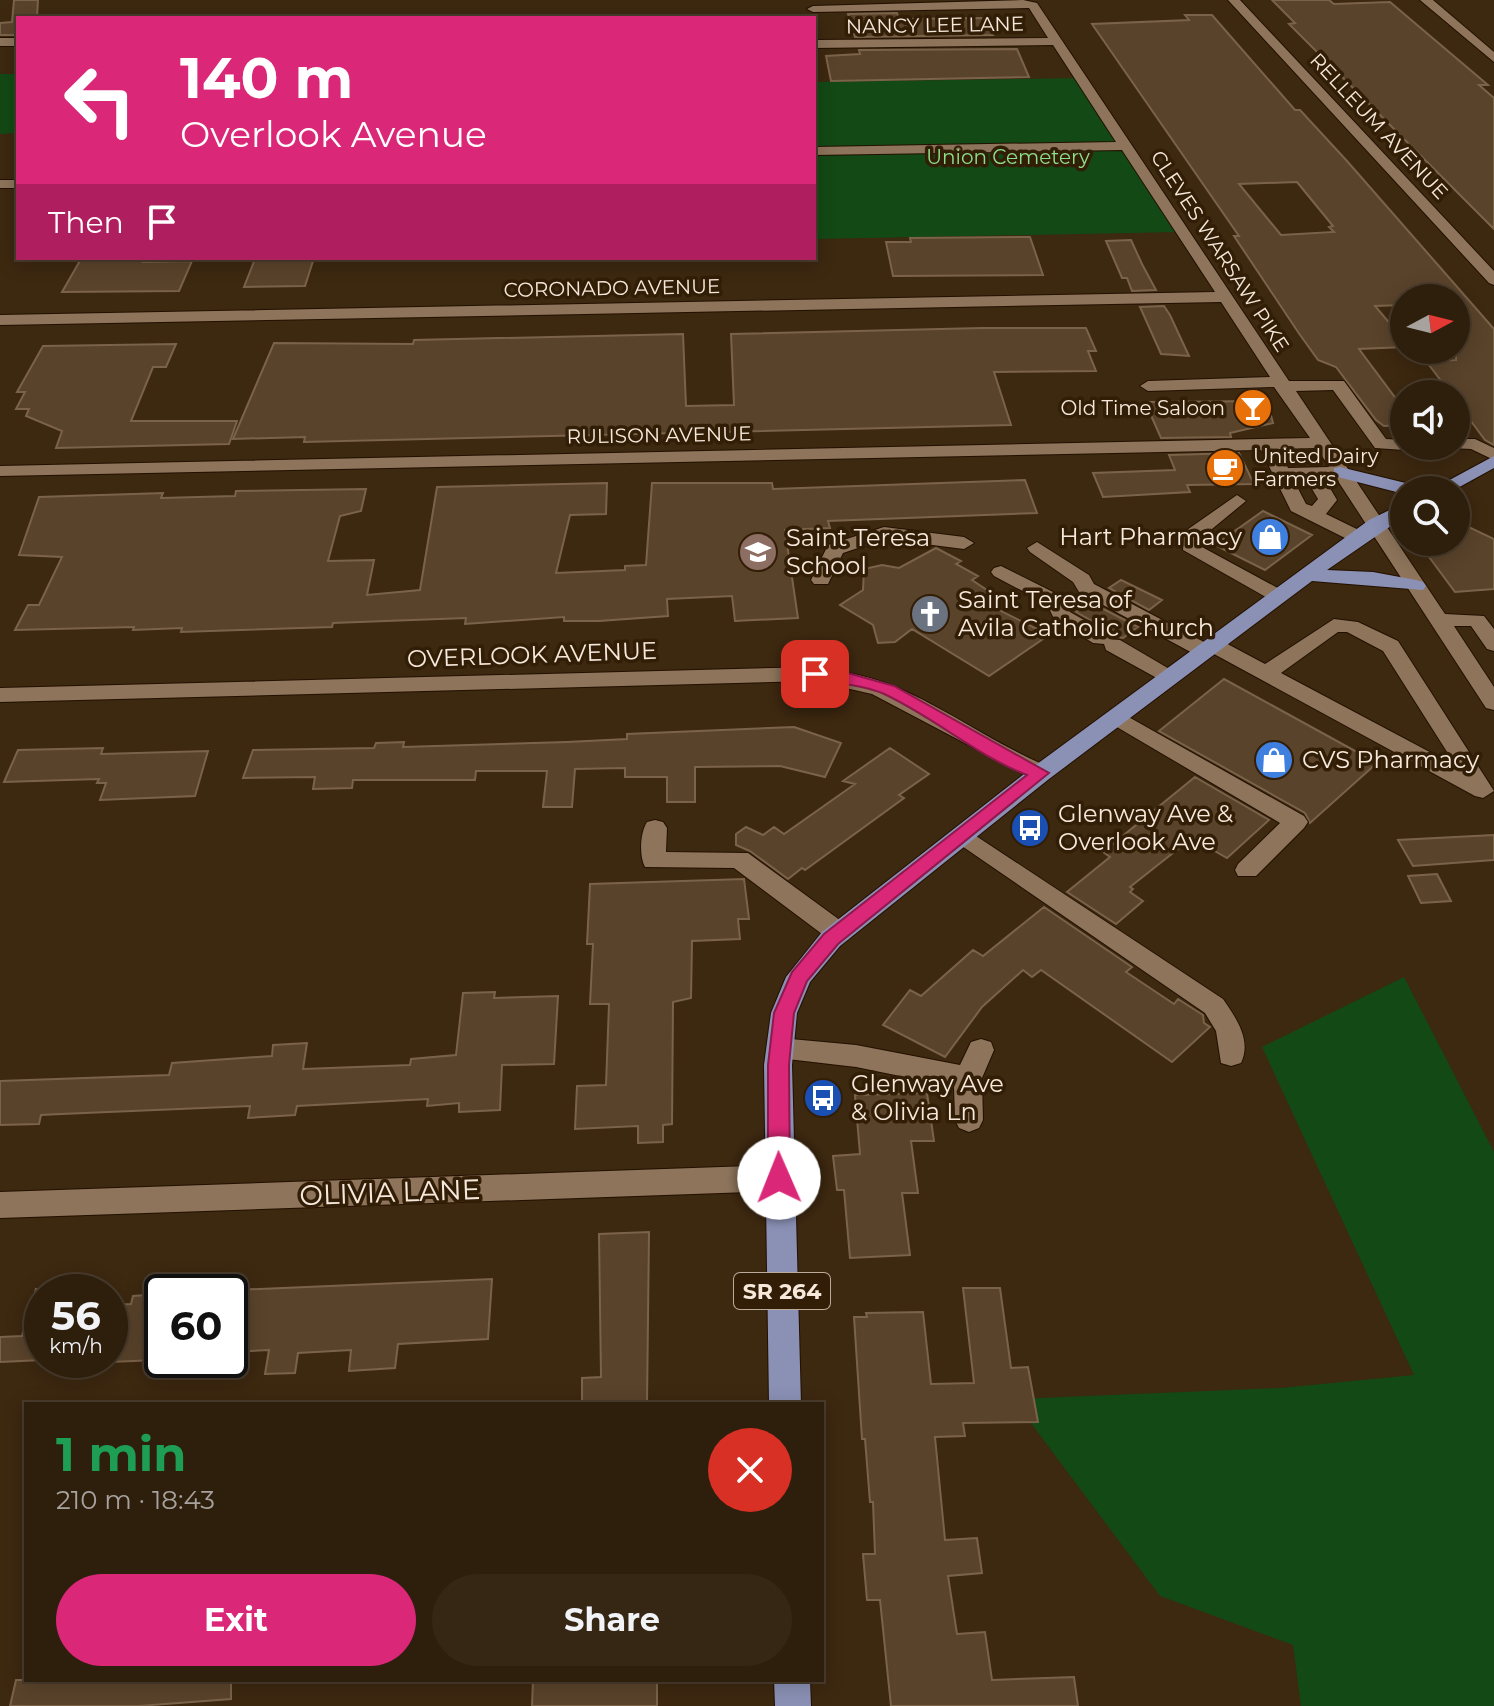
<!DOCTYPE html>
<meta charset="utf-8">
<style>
body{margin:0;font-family:Montserrat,sans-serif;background:#362715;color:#f1f3f6;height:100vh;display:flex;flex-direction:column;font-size:30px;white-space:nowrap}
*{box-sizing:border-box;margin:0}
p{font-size:26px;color:#a7a29d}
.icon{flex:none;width:44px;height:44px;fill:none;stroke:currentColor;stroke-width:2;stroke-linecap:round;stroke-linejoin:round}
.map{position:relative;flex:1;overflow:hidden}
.details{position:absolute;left:24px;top:1402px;width:800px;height:280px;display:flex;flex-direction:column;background:#2e1e0c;border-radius:0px;box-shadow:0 4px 20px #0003,0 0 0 2px #493c2d}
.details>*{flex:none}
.banner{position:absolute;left:16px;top:16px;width:800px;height:244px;border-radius:0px;box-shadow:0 4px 20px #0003,0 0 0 2px #493c2d;background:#db2777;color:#fff;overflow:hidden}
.needle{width:52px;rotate:83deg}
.buttons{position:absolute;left:1390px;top:284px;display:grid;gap:16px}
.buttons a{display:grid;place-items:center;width:80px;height:80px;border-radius:50%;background:#2e1e0c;box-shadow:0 4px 20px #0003,0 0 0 2px #493c2d;font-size:40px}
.speed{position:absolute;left:24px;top:1274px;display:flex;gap:16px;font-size:40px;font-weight:700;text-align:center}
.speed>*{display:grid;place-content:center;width:104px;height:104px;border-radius:50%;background:#2e1e0c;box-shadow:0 4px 20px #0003,0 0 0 2px #493c2d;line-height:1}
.speed small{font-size:20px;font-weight:400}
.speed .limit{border:4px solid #111;border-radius:12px;background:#fff;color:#111}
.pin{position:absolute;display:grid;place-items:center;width:68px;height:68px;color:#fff;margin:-34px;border-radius:16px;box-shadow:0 4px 12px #0006}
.me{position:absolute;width:88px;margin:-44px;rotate:359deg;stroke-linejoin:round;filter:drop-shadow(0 0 6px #0008)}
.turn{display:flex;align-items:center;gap:28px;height:168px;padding:0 32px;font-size:36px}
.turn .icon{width:104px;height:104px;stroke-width:2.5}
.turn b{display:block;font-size:56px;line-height:68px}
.then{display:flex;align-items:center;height:76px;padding:0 32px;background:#0003;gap:16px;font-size:30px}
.round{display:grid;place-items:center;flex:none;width:84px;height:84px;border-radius:42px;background:#362715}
.head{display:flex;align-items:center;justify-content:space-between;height:136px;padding:0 32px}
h1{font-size:48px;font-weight:700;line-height:60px;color:#1e9e55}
.cta{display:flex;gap:16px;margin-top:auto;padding:16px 32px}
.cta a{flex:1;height:92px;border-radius:48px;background:#db2777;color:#fff;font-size:32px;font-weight:700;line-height:92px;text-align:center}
.cta a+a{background:#362715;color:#f1f3f6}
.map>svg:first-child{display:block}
.green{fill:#134915}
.building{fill:#5a432b;stroke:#7b634a;stroke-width:2;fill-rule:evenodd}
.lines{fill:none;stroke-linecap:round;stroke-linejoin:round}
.minor-casing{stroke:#231000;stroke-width:2}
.major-casing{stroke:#231000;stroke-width:2}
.minor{fill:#8d745b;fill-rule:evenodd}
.major{fill:#8b91b5;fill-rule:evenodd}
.route{fill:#db2777;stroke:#8e194d;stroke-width:2}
.labels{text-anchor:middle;stroke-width:7;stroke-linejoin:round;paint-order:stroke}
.far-street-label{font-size:20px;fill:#f6e8da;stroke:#321e06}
.far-park-label{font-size:20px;fill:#8de08b;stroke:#321e06}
.far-poi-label{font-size:20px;fill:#f6e8da;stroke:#321e06;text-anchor:end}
.shield{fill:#321e06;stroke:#bbab9a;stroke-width:2}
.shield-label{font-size:22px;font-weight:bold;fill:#f6e8da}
.poi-label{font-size:24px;fill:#f6e8da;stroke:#321e06;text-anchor:start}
.street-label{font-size:24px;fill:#f6e8da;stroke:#321e06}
.near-street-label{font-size:28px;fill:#f6e8da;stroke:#321e06}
</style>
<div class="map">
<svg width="1494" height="1706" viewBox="0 0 1494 1706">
<rect width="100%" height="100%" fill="#3d2810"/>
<path class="green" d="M0 74H18V133L0 134Z
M1081 78 1182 232 814 239V82Z
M1404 977 1494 1152V1706H1301L1293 1645 1160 1596 1013 1399 1281 1388 1414 1375 1262 1047Z"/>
<path class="building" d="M14 0H38L37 18H18V35H0V23L12 22Z
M1272 0H1329L1334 4 1390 2 1488 85H1479L1494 98V229L1289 24 1295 23Z
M897 13 899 19 985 18 993 35 855 37 848 14Z
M1185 15H1212L1295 110H1300L1347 161 1494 329V445L1485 440 1456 401V394H1451L1426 361 1456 360V298H1404V305L1375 306 1404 340V347L1359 349 1397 400H1404V425L1384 426 1376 420 1336 367 1318 360 1298 332 1234 236H1239L1092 24 1189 20ZM1297 182 1333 226 1329 227 1334 232 1281 235 1239 184Z
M1017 49 1029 77 831 81 826 56 860 54 859 50Z
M1030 237 1043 275 893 276 886 242H911L910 238Z
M1131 240 1142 264 1156 290 1132 291 1127 278H1122L1106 241Z
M96 258H145L143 262 192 261 179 291 62 292 81 259Z
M314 258 305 286 244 287 255 259Z
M1164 306 1170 315 1189 356 1161 354 1140 307Z
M982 328H1086L1096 351H1088L1096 371 994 372 1011 425 304 442 305 437 233 439 274 343 413 344 414 340 683 334 686 406 734 405 731 334Z
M176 344 166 367H153L131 421H237L229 444 56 448 62 431 26 416 29 409H16L25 392H17L43 346Z
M1267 401 1273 423 1230 433 1231 437 1161 438 1145 402Z
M1239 453 1254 484 1187 485 1190 492 1103 497 1093 473 1175 470 1169 455Z
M1025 480 1037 513 828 521 830 528 785 530 798 618 735 621 732 596 667 599 668 616 599 621H564V617L465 624 466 618 333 623 332 627 181 632 182 628 133 630 134 627 15 630 28 605H39L62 557 19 555 39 497 163 493 161 498 235 496 236 491 366 489 361 511 340 516 328 561 374 560 367 595 420 590 437 487 607 483 606 514 570 515 556 573 625 570V566L646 565 652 483H772L773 489Z
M1263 511 1312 535 1265 570 1215 545Z
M1456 521 1494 539V589L1455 592 1418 542H1456Z
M936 548 961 561 956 564 978 576 972 580 990 592 979 600 1049 635 989 676 912 629 895 642 878 643 873 625 840 605 863 590 864 569 882 565 899 568Z
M1121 580 1162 600 1149 610 1109 588Z
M1090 602 1138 627 1123 638 1111 636 1108 630 1076 612Z
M1224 679 1377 763 1310 823 1305 813 1159 731Z
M794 727 841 743 825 777 780 766 695 767V802H667V777H625V768L575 769 572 807H543L547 771H476L475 780H353L352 788 313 789 315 777 243 778 253 750 374 748 376 743 404 742 403 747 567 742 627 739V734Z
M103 748 101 754 208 751 195 796 100 800 106 783H97L99 779 4 782 18 750Z
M890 748 929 774 899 795 904 798 805 870 802 868 788 879 750 851 736 845V834L746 827 763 835 774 827 784 834 855 784 843 781Z
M1195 777 1269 820 1227 858 1192 838 1130 887 1133 889 1130 892 1143 901 1116 924 1067 892 1110 857 1103 852Z
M1494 835V860L1413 866 1398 840Z
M1437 874 1451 901 1421 903 1408 876Z
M744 879 749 919H738L740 939 692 941 691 998 673 1002 672 1124 663 1125V1142L638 1143V1126L575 1129 577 1086 606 1085 609 1004H590L593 944H587L590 884Z
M1044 907 1132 967 1126 972 1174 1004 1178 999 1203 1015 1204 1023 1210 1027 1172 1062 1041 970 1032 977 1023 970 982 1007 945 1057 883 1025 910 990 921 996 973 950 983 956Z
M495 992 494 998 558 996 554 1064 502 1065 500 1110 459 1112V1103L427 1106 428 1099 297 1106 295 1115 248 1118 250 1106 61 1114 41 1115 39 1124 0 1125V1081L169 1075 172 1063 272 1056 273 1045 307 1043 303 1069 410 1065 411 1059 456 1055 463 993Z
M927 1093 934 1141H911L918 1193H902L910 1255 850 1258 844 1190H837L833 1156 860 1154 855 1095Z
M649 1232 647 1404H582V1378L601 1377 599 1234Z
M492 1279 488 1339 398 1344 395 1368 349 1371 351 1350 298 1353 295 1373 265 1374 269 1350 230 1352V1300L234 1290Z
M963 1288H1000L1011 1368 1028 1367 1038 1422 963 1423 965 1436 935 1437 945 1540 977 1538 982 1573 948 1576 957 1634 985 1632 992 1680 1074 1677 1078 1706H891L880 1600H867L863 1554H875L873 1502H870L865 1439H862L854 1317H867L866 1313 923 1312 931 1384 974 1383Z
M36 1289 42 1290V1360L0 1362V1337L22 1336Z
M162 1294V1334L156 1360 110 1362V1305L131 1304 133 1296Z
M16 1680H231V1699L139 1706H10Z
M533 1680H657V1706H532Z"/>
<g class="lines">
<g class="minor-casing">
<path id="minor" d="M1023 0 1037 3 1289 381H1344L1386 439 1404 440V446H1412L1404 450 1375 448 1333 390 1296 391 1445 614 1484 616 1494 629V651L1487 649 1471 626H1454L1494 687V710L1486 708 1336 478H1324L1337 500 1326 514 1365 533 1368 537 1365 541H1351L1291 511 1261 450 0 476V466L1310 438 1274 387 1148 391 1140 386 1148 381 1270 377 1221 302 0 325V315L1215 292 1122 150 814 155V147L1116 142 1053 45 814 48V40L1048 38 1029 8 813 12 807 9 813 6ZM1317 448 1329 467 1288 468 1279 449ZM1293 479H1306L1318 499 1312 506 1306 504Z
M1228 0H1240L1494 271V285L1489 283Z
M1420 0H1433L1494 52V62Z
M0 38H18V46H0Z
M0 180H18V188H0Z
M1456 439H1475L1494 448V460L1471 449 1450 448 1456 446Z
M1237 495 1246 501 1201 538 1202 547 1285 592 1288 596 1285 600H1271L1183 550 1184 532Z
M884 527 964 537 974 543 964 549 885 539 843 553 828 584H814L811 580 828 545Z
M1037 542 1089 575 1094 584 1204 642 1220 640 1265 664 1334 619 1358 622 1398 641 1494 791 1483 798 1475 796 1214 654 1198 656 1079 592 1073 582 1030 552 1027 548ZM1338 632H1347L1383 651 1456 766 1281 673Z
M1001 566 1063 597 1070 612 1107 633 1109 639 1120 640 1183 677 1172 684 1164 682 1106 650 1104 644 1093 643 1054 619 1047 604 994 576 991 572 994 568Z
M815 667C840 671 864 675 888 684 944 706 993 744 1049 767L1052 773 1041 781 1033 779 872 694 815 681 0 702V688Z
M1118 711 1304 816 1308 822 1304 828 1256 876H1238L1235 870 1238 864 1280 823 1110 723 1107 718 1110 713Z
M655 820 663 822 667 828 666 852 748 853 848 926 852 933 848 940H830L734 868 645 867C639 856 640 833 647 822Z
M964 828 1223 999C1236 1018 1252 1040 1241 1063L1231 1066 1221 1063 1216 1031 1205 1013 956 842 952 836 956 830Z
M780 1038 856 1045 960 1065 971 1042 981 1039 991 1042 994 1050 982 1078 983 1120 979 1128 969 1132 959 1128 955 1120 954 1087 856 1067 770 1057 767 1049 770 1041Z
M779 1165 789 1169 793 1178 789 1187 779 1191 0 1218V1192Z"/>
</g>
<g class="major-casing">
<path id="major" d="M1494 456V468L1454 490H1431Z
M1340 467 1418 486 1420 490H1404V494L1334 476V468Z
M1404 503V517L1327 570 1373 572 1416 580 1423 582 1426 586 1423 590 1312 581 1049 779 840 946 810 982 797 1013 792 1065 801 1404H769L764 1065 771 1013 786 977 822 932 1033 767 1369 520Z
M774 1680H810L811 1706H775Z"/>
</g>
<use href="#minor" class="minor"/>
<use href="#major" class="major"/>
</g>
<path class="route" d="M815 669 844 672 894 686 1049 773 838 944 807 981 794 1013 789 1065 790 1178 787 1185H772L768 1178V1065L774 1013 792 972 824 934 1027 775C975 755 933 716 882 693 858 683 833 684 809 678V671Z"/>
<defs>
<g id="bar-disc" transform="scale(2)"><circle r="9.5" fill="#e8710a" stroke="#321e06"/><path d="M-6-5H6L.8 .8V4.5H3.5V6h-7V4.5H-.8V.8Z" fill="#fff"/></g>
<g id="cafe-disc" transform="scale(2)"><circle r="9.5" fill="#e8710a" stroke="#321e06"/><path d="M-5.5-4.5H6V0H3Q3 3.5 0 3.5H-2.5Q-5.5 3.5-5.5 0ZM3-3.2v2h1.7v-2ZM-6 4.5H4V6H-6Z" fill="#fff"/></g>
<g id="shop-disc" transform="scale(2)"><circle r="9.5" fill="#3f7fe0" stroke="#321e06"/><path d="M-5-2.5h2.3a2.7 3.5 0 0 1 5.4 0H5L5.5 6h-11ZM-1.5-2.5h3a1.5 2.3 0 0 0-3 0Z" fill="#fff"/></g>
<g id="school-disc" transform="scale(2)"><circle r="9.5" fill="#8d6e63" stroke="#321e06"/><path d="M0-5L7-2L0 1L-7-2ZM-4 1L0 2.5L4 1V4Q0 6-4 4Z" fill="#fff"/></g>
<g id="church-disc" transform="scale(2)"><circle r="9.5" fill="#6b7280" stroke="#321e06"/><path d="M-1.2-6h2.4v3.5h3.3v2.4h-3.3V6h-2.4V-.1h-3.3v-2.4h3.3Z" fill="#fff"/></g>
<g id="bus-disc" transform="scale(2)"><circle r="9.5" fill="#1a4fb4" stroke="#321e06"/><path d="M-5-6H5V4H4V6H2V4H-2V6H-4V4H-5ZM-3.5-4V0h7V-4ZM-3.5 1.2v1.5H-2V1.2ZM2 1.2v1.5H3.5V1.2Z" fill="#fff"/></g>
</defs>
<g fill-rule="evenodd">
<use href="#bar-disc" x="1253" y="408"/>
<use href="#cafe-disc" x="1225" y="468"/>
<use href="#shop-disc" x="1270" y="537"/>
<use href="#school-disc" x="758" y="552"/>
<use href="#church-disc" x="930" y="614"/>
<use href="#shop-disc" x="1274" y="760"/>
<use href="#bus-disc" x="1030" y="828"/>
<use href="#bus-disc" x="823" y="1098"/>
</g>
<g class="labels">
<g class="far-street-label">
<text transform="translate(935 25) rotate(-1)" y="7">NANCY LEE LANE</text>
<text transform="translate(1379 126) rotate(47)" y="7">RELLEUM AVENUE</text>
<text transform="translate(1220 251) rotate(57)" y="7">CLEVES WARSAW PIKE</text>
<text transform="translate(612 288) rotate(-1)" y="7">CORONADO AVENUE</text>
<text transform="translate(659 435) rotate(-1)" y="7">RULISON AVENUE</text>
</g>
<g class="far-park-label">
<text x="1008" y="164">Union Cemetery</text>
</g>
<g class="far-poi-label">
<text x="1225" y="415">Old Time Saloon</text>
<text x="1253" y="463" text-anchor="start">United Dairy<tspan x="1253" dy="23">Farmers</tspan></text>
</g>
<rect class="shield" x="734" y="1273" width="96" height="36" rx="6"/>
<g class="shield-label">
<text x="782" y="1299">SR 264</text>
</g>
<g class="poi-label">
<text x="1242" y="545" text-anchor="end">Hart Pharmacy</text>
<text x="786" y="546">Saint Teresa<tspan x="786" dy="28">School</tspan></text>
<text x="958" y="608">Saint Teresa of<tspan x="958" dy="28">Avila Catholic Church</tspan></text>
<text x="1302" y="768">CVS Pharmacy</text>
<text x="1058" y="822">Glenway Ave &amp;<tspan x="1058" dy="28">Overlook Ave</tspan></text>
<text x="851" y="1092">Glenway Ave<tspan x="851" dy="28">&amp; Olivia Ln</tspan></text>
</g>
<g class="street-label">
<text transform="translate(532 655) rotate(-2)" y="8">OVERLOOK AVENUE</text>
</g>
<g class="near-street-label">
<text transform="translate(390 1192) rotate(-2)" y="10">OLIVIA LANE</text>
</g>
</g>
</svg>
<div class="buttons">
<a><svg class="needle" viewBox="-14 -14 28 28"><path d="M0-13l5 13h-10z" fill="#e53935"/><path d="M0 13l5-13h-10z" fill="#a7a29d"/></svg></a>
<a><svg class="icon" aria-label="sound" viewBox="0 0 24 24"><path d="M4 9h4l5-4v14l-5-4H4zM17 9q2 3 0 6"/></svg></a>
<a><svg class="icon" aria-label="search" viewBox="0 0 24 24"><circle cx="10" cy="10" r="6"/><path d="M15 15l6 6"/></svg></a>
</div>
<div class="speed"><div>56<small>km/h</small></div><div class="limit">60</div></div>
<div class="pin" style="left:815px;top:674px;background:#d93025"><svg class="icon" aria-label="arrive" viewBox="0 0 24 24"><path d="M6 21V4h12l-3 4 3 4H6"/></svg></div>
<svg class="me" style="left:779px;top:1178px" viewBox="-20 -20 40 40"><circle r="19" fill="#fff"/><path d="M0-13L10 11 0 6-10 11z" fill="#db2777"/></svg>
<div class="banner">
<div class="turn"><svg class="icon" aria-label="left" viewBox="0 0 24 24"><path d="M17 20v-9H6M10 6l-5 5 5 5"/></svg><div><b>140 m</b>Overlook Avenue</div></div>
<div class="then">Then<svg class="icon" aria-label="arrive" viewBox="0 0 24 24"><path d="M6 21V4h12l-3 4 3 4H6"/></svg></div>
</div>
<section class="details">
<div class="head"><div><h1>1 min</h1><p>210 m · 18:43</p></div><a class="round" style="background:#d93025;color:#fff"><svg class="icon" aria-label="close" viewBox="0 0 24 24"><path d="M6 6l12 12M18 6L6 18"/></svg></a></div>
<div class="cta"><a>Exit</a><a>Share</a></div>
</section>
</div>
